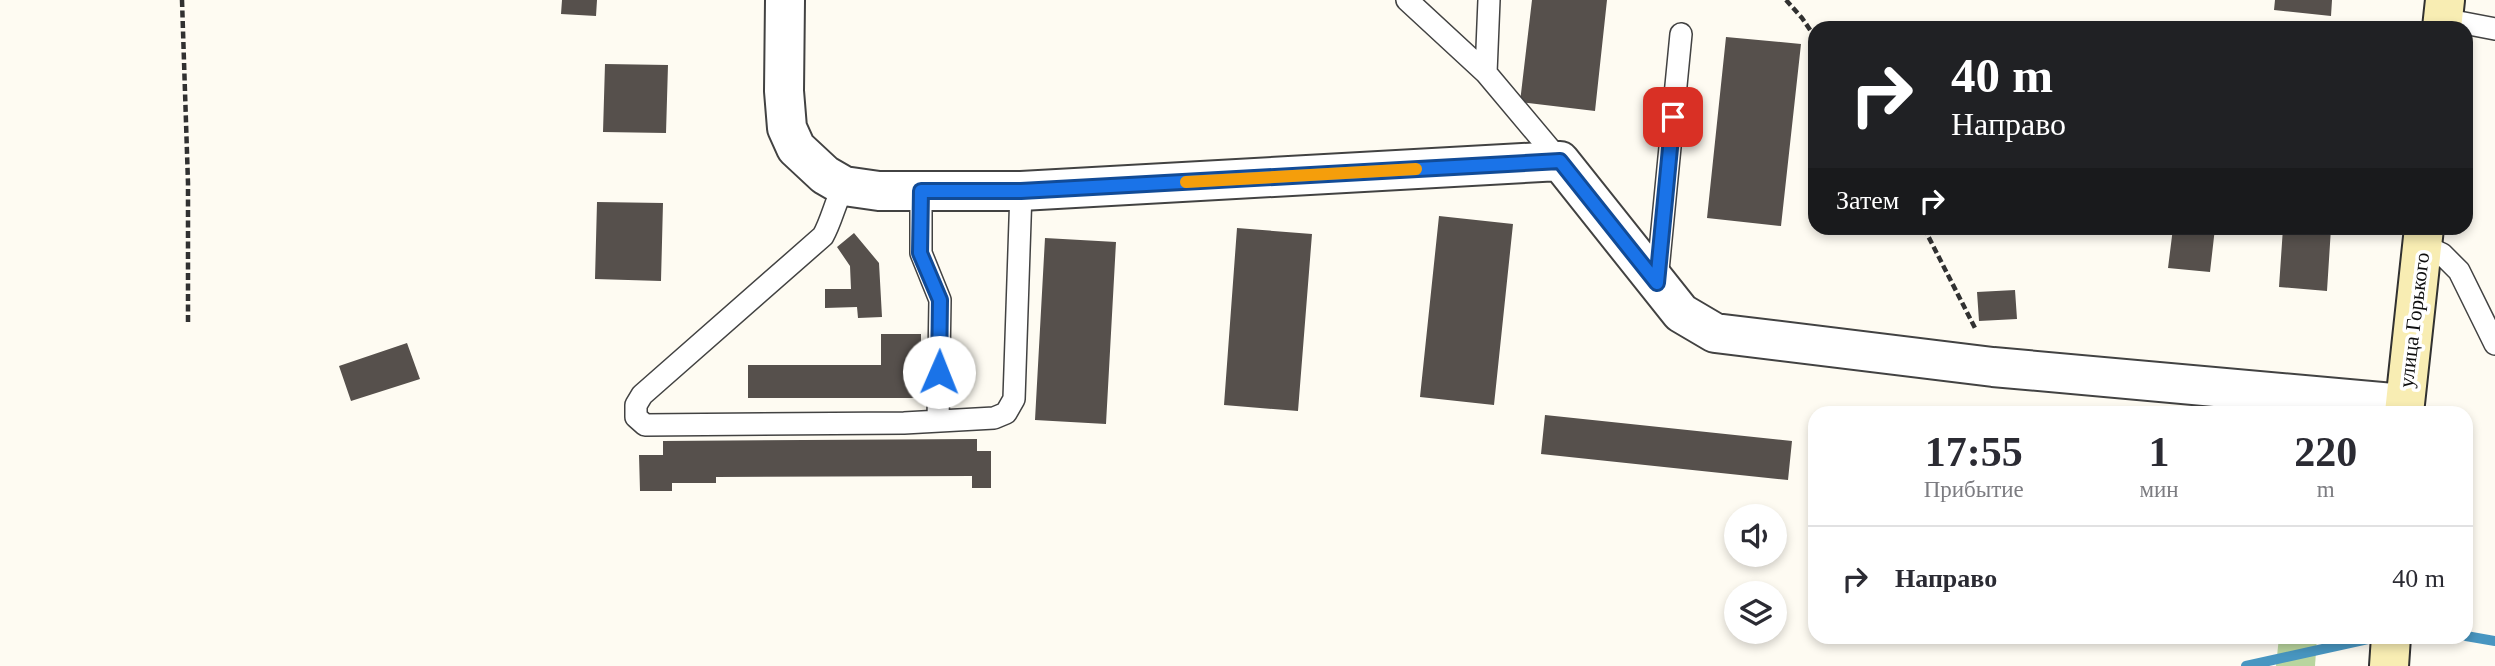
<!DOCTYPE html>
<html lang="ru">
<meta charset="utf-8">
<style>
body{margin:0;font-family:Georgia,serif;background:#f2f2f3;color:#2b2b33;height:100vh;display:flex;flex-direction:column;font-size:26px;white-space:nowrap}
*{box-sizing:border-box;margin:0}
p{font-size:23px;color:#7c7c81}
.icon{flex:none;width:38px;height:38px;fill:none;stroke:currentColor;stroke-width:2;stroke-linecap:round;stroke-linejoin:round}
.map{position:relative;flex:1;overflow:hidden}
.sheet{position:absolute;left:1808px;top:406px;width:665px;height:238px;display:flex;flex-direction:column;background:#fff;border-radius:21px;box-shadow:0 4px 10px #0003}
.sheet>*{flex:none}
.banner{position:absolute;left:1808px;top:21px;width:665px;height:214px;border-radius:21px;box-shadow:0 4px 10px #0003;background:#202124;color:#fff;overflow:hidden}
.controls{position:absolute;left:1724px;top:504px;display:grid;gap:14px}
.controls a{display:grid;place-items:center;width:63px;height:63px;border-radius:50%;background:#fff;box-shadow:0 4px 10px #0003;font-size:35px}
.pin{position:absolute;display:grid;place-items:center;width:60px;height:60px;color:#fff;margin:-30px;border-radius:14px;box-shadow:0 4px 10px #0006}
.me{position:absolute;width:77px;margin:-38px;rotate:1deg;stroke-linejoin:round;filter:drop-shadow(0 0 5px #0008)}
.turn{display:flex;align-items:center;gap:24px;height:147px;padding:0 28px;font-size:32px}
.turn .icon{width:91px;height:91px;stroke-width:2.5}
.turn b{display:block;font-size:49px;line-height:60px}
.then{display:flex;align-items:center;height:66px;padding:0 28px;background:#0003;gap:14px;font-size:26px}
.eta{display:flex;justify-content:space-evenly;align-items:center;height:119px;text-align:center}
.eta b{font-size:42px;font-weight:600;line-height:49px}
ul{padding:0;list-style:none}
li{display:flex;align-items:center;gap:21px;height:105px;padding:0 28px;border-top:2px solid #e1e1e2}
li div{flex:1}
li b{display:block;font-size:26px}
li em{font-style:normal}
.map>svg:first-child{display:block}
.forest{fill:#b9d59e}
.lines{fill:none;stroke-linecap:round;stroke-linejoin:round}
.stream{stroke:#4896c1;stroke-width:10}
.building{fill:#56504c}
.service-casing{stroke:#424242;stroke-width:24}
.minor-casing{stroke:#424242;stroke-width:42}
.secondary-casing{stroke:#313131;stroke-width:42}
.path{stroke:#313131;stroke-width:4.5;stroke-dasharray:7 3.5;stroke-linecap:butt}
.service{stroke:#fff;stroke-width:21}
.minor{stroke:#fff;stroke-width:38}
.secondary{stroke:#f8edb3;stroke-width:38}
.route-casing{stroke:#114b97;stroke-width:18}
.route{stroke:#1a73e8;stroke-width:12}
.slow{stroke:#f59e0b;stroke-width:12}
.labels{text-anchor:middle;stroke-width:7;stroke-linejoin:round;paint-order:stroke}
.street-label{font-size:21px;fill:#0f0f0f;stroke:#fff}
</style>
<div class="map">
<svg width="2495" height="666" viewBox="0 0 2495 666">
<rect width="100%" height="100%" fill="#fefbf2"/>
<path class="forest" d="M2279 637H2317L2315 666H2276Z"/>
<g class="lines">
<path class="stream" d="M2466 636 2495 641
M2246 666 2377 637"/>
</g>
<path class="building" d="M562 0H597L596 16 561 14Z
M1532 0H1607L1595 111 1520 102Z
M2275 0H2332L2331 16 2274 10Z
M1726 37 1801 44 1781 226 1707 218Z
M605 64 668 65 666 133 603 132Z
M597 202 663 203 661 281 595 279Z
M1439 216 1513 224 1494 405 1420 397Z
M1237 228 1312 234 1298 411 1224 405Z
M2173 228H2215L2210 272 2168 268Z
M2283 228H2331L2327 291 2279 287Z
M854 233 879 263 882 317 858 318 857 307 825 308V289H851L850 266 837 247Z
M1045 238 1116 242 1106 424 1035 420Z
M2015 290 2017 319 1979 321 1977 292Z
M881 334H921V398H748V365H881Z
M407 343 420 379 351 401 339 366Z
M1545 415 1792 441 1788 480 1541 454Z
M977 439V451H991V488H972V476L716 477V483H672V491H640L639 455H663V441Z"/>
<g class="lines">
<g class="service-casing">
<path id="service" d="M1407 0 1486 73 1560 161
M2443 19 2495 29
M1486 73 1489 0
M844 186C835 202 832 220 823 236L642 395 636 405V417L645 425 904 423 994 418 1006 413 1014 399 1021 191
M921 191V253L940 300 938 421
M2423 245 2442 254 2459 271 2495 344
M1657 281 1681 34"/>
</g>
<g class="minor-casing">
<path id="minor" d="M785 0 784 91 787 128 796 148 825 175 844 186 879 191H1021L1560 161 1681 313 1715 333 1993 367 2404 404"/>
</g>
<g class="secondary-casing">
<path id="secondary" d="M2442 28 2445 0
M2404 413 2424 228
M2389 666 2391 637"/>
</g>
<path class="path" d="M182 0 188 183V324
M1786 0 1802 18 1815 37
M1924 228 1975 328"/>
<use href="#service" class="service"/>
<use href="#minor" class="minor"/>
<use href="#secondary" class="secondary"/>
</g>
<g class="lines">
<g class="route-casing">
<path id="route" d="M939 372 940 300 920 253 921 191H1021L1560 161 1657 283 1673 117"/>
</g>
<use href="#route" class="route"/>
<path class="slow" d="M1186 182 1416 169"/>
</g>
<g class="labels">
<g class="street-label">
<text transform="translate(2414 320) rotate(-83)" y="7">улица Горького</text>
</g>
</g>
</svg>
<div class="controls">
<a><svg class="icon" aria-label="sound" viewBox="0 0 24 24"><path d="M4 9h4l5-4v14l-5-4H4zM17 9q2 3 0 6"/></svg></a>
<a><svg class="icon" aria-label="layers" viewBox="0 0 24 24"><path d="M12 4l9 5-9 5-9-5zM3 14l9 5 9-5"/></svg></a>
</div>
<div class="pin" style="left:1673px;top:117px;background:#d93025"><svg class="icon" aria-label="arrive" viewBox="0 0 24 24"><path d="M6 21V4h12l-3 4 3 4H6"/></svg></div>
<svg class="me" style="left:939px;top:372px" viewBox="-20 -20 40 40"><circle r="19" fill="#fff"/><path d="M0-13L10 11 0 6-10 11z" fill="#1a73e8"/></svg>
<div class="banner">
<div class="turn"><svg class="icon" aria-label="right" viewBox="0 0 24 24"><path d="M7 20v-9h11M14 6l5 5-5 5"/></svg><div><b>40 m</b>Направо</div></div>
<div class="then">Затем<svg class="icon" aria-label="right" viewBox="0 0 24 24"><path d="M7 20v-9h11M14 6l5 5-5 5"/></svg></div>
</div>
<section class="sheet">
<div class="eta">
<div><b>17:55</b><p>Прибытие</p></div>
<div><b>1</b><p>мин</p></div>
<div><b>220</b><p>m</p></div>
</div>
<ul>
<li><svg class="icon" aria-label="right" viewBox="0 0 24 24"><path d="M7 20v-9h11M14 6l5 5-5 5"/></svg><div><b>Направо</b></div><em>40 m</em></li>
</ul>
</section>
</div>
